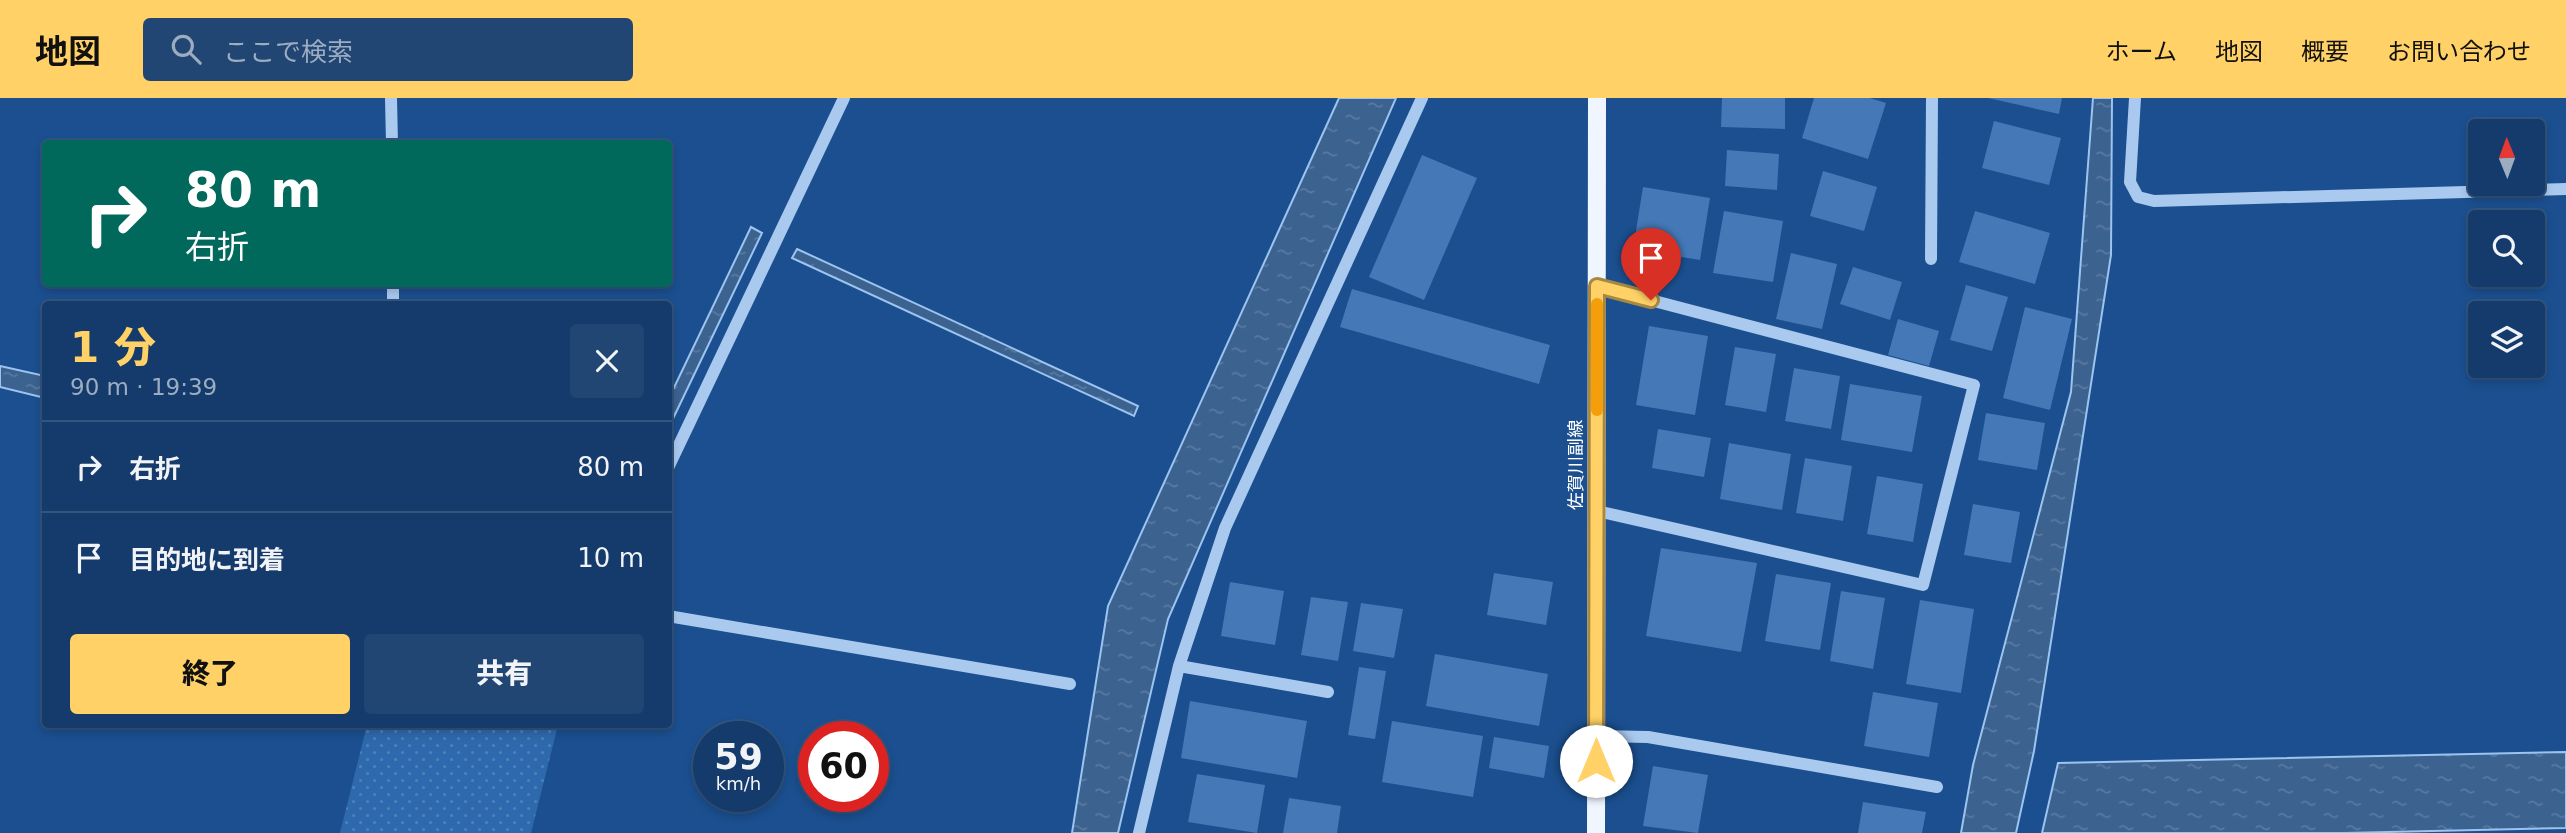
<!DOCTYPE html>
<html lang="ja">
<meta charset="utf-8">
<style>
body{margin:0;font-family:"DejaVu Sans","Noto Sans JP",sans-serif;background:#214673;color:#f1f3f6;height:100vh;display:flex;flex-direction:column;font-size:26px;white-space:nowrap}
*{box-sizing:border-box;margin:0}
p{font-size:23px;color:#9dadc1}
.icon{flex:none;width:38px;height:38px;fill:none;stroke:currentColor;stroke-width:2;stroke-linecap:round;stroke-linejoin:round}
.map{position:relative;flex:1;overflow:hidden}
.side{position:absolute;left:42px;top:203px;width:630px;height:427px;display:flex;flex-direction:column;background:#143b6b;border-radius:7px;box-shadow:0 4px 10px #0003,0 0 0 2px #33557e}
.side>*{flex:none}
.guide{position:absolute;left:42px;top:42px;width:630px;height:147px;border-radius:7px;box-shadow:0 4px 10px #0003,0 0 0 2px #33557e;background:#00695c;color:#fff;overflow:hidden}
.needle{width:46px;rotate:359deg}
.buttons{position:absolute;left:2468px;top:21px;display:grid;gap:14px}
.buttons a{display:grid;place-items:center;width:77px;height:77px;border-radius:7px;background:#143b6b;box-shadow:0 4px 10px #0003,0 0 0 2px #33557e;font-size:35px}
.speed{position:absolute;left:693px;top:623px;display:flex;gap:14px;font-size:35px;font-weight:700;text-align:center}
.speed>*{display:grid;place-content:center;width:91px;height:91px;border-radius:50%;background:#143b6b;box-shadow:0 4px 10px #0003,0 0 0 2px #33557e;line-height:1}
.speed small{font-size:18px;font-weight:400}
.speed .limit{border:10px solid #d22;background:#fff;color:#111}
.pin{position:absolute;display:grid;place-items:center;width:60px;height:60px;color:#fff;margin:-72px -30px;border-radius:50% 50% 50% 0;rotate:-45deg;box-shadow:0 0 7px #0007}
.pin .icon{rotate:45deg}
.me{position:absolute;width:77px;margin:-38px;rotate:0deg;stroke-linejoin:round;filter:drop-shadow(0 0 5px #0008)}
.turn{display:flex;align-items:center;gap:24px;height:147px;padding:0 28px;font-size:32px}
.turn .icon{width:91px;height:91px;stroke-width:2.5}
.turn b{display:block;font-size:49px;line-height:60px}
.round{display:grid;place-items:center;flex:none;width:74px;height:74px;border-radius:7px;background:#214673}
.headline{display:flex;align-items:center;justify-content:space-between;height:119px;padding:0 28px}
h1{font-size:42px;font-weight:800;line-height:52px;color:#ffd166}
.cta{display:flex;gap:14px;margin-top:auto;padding:14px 28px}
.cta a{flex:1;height:80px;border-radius:7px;background:#ffd166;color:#111;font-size:28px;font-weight:800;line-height:80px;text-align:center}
.cta a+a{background:#214673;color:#f1f3f6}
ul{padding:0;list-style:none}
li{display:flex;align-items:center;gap:21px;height:91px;padding:0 28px;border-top:2px solid #33557e}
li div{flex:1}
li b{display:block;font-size:26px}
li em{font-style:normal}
header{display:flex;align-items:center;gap:42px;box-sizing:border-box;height:98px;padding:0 35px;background:#ffd166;color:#111}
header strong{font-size:33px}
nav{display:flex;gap:38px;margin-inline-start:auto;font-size:24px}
.search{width:490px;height:63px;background:#214673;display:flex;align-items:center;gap:18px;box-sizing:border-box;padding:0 24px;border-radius:7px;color:#9dadc1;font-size:26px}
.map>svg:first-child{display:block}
.grass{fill:url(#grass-dots)}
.water{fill:url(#water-ripples);stroke:#9cc4f0;stroke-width:2}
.building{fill:#4478b7}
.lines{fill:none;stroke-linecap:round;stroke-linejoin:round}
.minor{stroke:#a9c9ee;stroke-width:12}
.major{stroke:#f0f6ff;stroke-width:18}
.route-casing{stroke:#a68842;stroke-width:18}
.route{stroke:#ffd166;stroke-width:12}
.slow{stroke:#f59e0b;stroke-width:12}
.labels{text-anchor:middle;stroke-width:6;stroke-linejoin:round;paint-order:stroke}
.street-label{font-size:18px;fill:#fff;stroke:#1b4f8f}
</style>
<header>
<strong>地図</strong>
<div class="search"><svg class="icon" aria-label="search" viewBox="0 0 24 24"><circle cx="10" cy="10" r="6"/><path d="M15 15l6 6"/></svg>ここで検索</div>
<nav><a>ホーム</a><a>地図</a><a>概要</a><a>お問い合わせ</a></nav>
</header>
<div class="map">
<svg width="2566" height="735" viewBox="0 0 2566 735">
<defs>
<pattern id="grass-dots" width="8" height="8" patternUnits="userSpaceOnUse" patternTransform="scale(1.75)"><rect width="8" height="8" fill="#2e69ad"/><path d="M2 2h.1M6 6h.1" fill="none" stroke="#4d80b9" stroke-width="1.8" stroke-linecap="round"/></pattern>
<pattern id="water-ripples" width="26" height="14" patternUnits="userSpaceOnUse" patternTransform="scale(1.75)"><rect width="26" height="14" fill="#3c6290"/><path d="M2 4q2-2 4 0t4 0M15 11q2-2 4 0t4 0" fill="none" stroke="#597aa1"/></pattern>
</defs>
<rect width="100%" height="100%" fill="#1b4f8f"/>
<path class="grass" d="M367 627H558L531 735H340Z"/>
<path class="water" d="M1339 0H1396L1168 521 1118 735H1072L1108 508Z
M2093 0H2112L2111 157 2034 653 2016 735H1961L1973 667 2071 294Z
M751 129 762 135 669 329V300Z
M797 151 1138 308 1134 318 792 160Z
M0 268 45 278V300L0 289Z
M2566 654V730L2344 735H2042L2058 665Z"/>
<path class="building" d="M1722 0H1785V31L1721 29Z
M1814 0H1870L1886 5 1868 61 1802 40Z
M1988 0H2062L2059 16Z
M1994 23 2061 40 2049 87 1982 70Z
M1727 52 1779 56 1777 92 1725 88Z
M1422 57 1477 80 1424 202 1369 179Z
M1823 73 1877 89 1864 133 1810 118Z
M1643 89 1710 100 1700 162 1633 151Z
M1724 113 1783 123 1773 184 1713 175Z
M1975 113 2050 135 2035 186 1959 164Z
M1791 155 1837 166 1822 231 1776 221Z
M1853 169 1902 184 1890 222 1840 206Z
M1966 187 2008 199 1992 253 1950 242Z
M1352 191 1550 247 1539 286 1340 229Z
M2025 209 2072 221 2050 312 2003 300Z
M1898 221 1939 233 1929 268 1888 257Z
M1649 228 1708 238 1695 317 1636 307Z
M1735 249 1776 256 1766 314 1725 307Z
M1794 270 1840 278 1831 331 1785 323Z
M1850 286 1922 298 1912 354 1841 342Z
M1986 315 2045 325 2037 372 1978 362Z
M1658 331 1711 340 1704 379 1652 370Z
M1729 345 1791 356 1782 412 1720 401Z
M1805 360 1852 368 1843 423 1796 415Z
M1877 378 1923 386 1913 444 1867 436Z
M1973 406 2020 414 2011 465 1964 457Z
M1661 450 1757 465 1741 554 1646 538Z
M1494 475 1553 484 1546 527 1487 517Z
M1776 476 1831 485 1820 552 1765 543Z
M1230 484 1284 493 1275 547 1221 538Z
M1841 493 1885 500 1873 571 1830 563Z
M1311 499 1348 504 1338 563 1301 557Z
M1920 502 1974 511 1961 595 1906 586Z
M1361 505 1403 511 1394 560 1353 553Z
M1435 556 1548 576 1539 628 1426 608Z
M1359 569 1386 573 1375 641 1348 637Z
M1873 594 1938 605 1929 659 1864 648Z
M1190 603 1307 623 1297 680 1181 660Z
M1392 623 1483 638 1473 699 1382 684Z
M1494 639 1549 648 1544 680 1489 670Z
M1653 668 1708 677 1698 735 1643 728Z
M1197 676 1265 687 1257 735 1188 724Z
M1289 700 1341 708 1337 735H1283Z
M1863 704 1926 714 1922 735H1858Z"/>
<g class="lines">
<path class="minor" d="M391 0 392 46
M2135 0 2130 84 2138 99 2154 103 2566 91
M1931 161 1932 0
M393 186V206
M668 370 844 0
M1597 413 1923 487 1974 287 1597 188
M668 518 1070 586
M1179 568 1328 594
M1596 638 1648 639 1937 689
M1139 735 1179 568 1225 430 1422 0"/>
<path class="major" d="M1596 735 1597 0"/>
</g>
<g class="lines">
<g class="route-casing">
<path id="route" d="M1596 663 1597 188 1651 202"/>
</g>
<use href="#route" class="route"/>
<path class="slow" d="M1597 312V206"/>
</g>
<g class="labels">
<g class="street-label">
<text transform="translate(1576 367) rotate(-90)" y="6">佐賀川副線</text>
</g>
</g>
</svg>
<div class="buttons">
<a><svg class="needle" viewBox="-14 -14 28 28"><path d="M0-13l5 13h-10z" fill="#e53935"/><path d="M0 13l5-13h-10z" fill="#9dadc1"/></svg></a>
<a><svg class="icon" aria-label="search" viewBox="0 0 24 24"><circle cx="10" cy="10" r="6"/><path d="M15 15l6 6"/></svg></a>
<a><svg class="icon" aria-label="layers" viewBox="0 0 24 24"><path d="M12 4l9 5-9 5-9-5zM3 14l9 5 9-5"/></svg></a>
</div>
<div class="speed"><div>59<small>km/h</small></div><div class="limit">60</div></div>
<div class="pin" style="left:1651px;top:202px;background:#d93025"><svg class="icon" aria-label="arrive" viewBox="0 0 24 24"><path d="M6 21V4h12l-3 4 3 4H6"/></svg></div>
<svg class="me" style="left:1596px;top:663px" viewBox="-20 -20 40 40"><circle r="19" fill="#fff"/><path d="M0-13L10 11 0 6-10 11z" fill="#ffd166"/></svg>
<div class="guide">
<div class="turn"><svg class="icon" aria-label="right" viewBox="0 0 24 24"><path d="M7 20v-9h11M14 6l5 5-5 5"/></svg><div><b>80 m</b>右折</div></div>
</div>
<section class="side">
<div class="headline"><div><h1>1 分</h1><p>90 m · 19:39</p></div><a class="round"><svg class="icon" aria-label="close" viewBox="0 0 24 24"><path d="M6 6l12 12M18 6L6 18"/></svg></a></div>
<ul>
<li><svg class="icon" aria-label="right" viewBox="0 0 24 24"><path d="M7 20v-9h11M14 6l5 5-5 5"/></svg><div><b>右折</b></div><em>80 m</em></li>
<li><svg class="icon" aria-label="arrive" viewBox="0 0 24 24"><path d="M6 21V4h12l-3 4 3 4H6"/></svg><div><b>目的地に到着</b></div><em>10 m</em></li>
</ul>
<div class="cta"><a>終了</a><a>共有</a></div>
</section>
</div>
